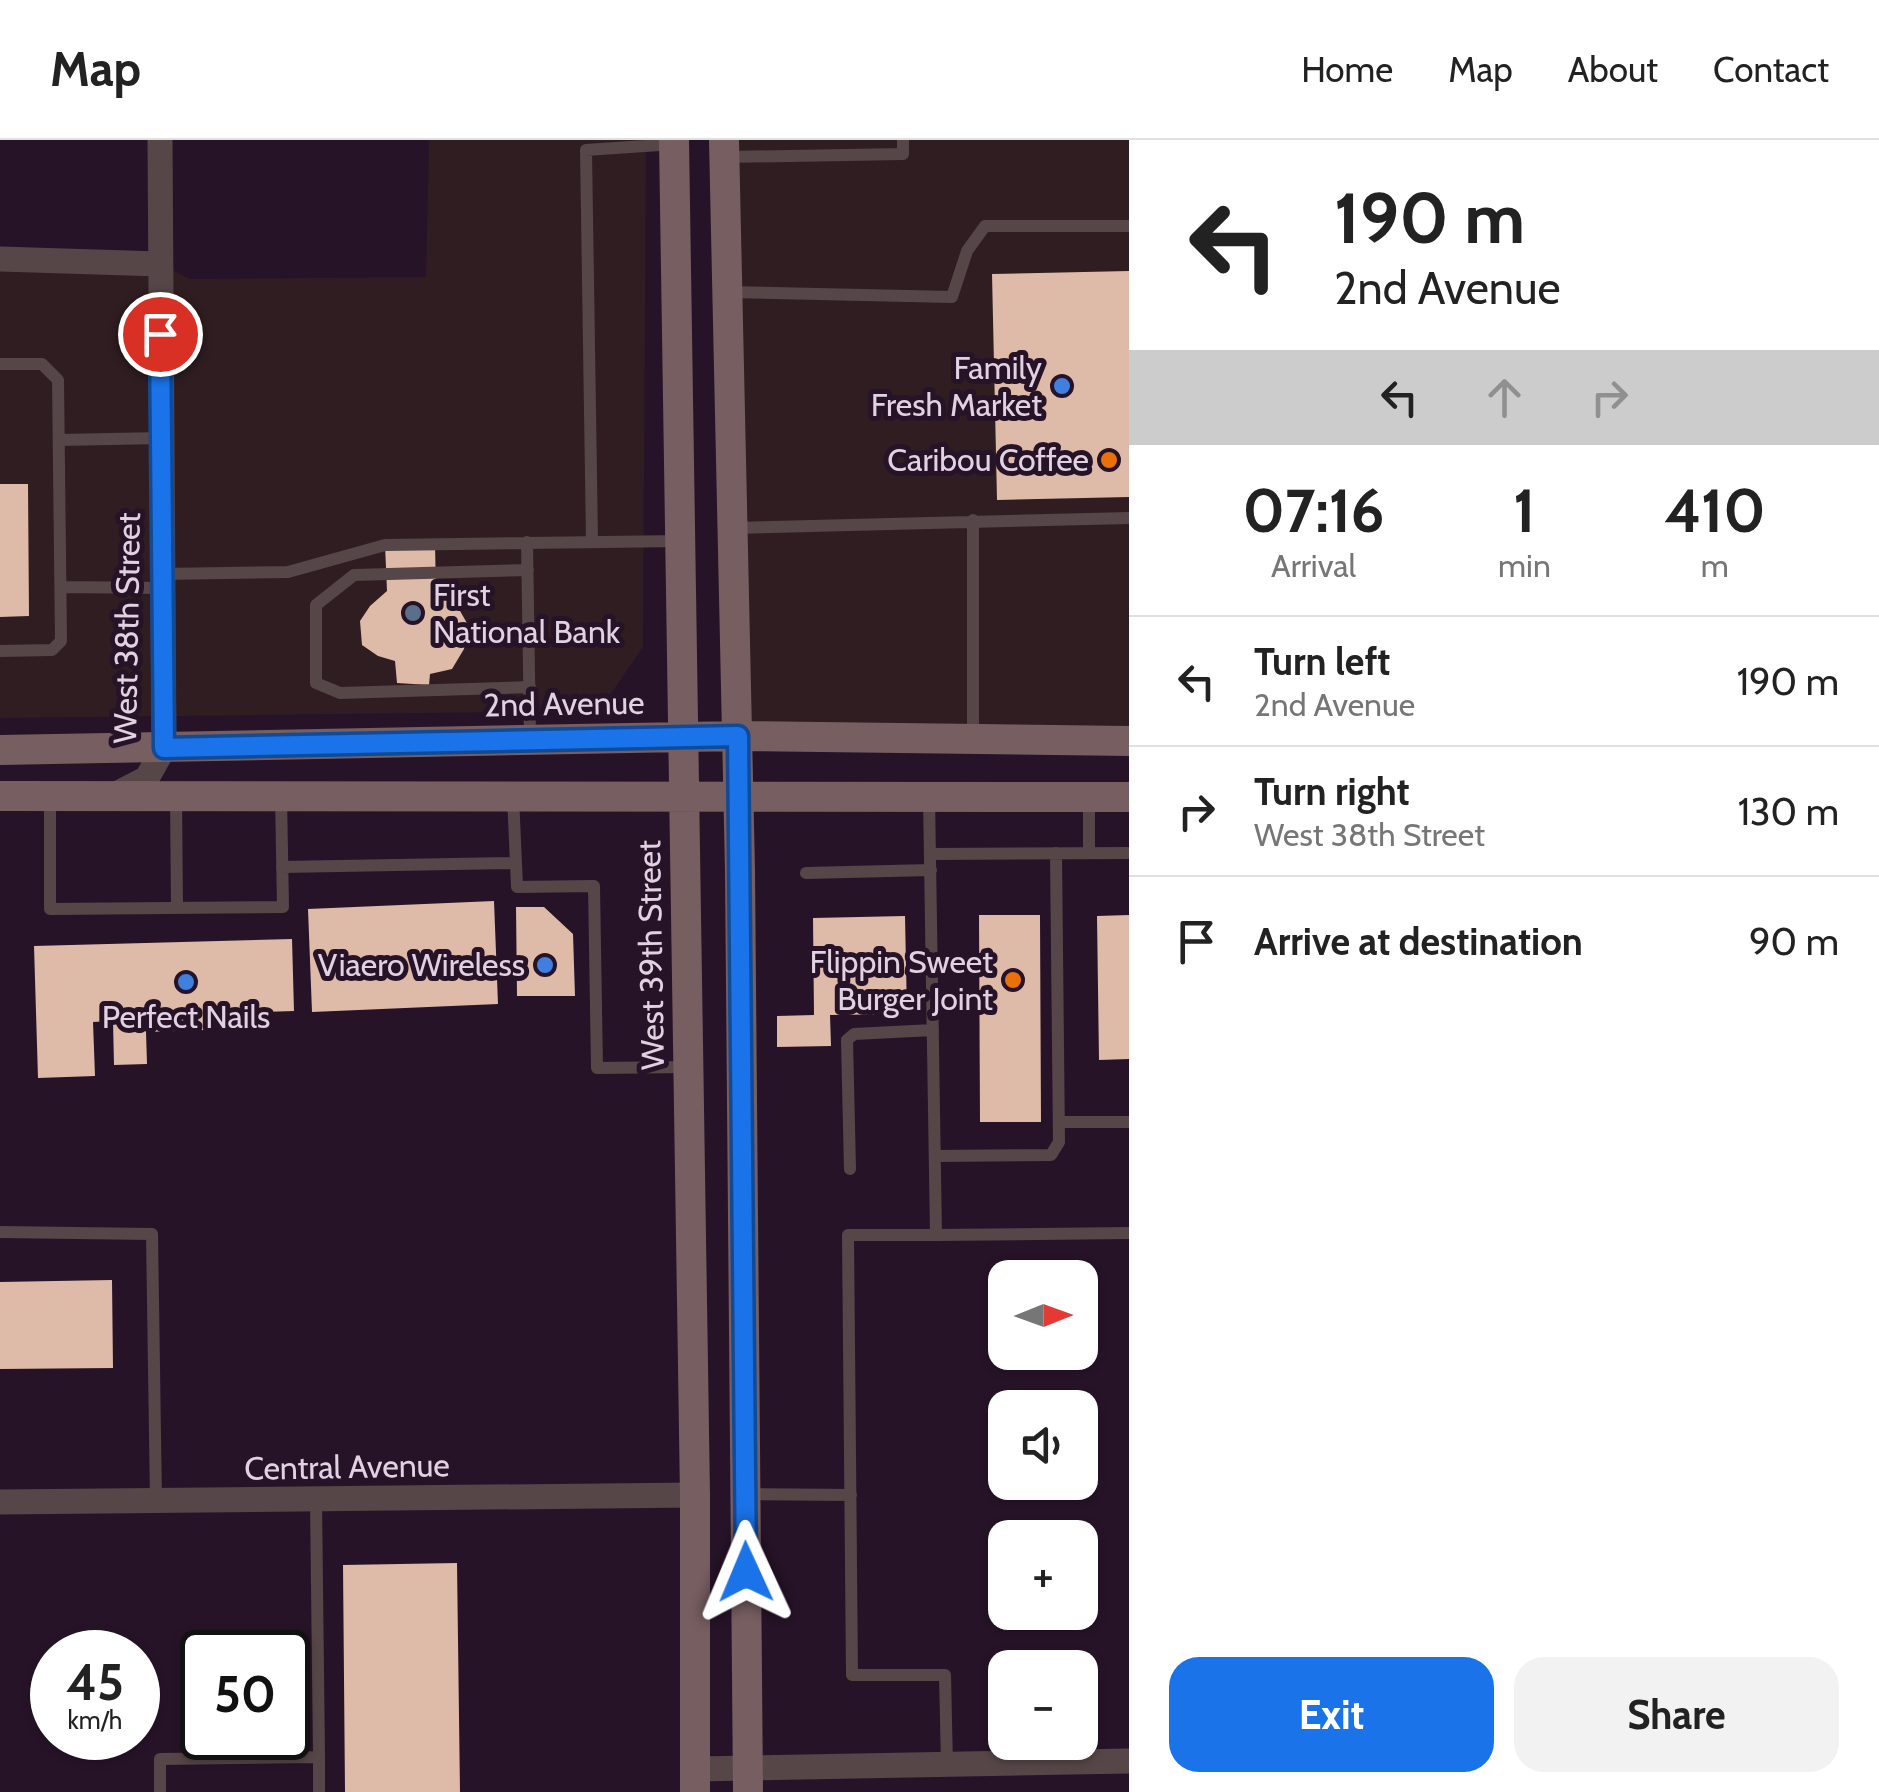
<!DOCTYPE html>
<meta charset="utf-8">
<style>
body{margin:0;font-family:Cabin,sans-serif;background:#f2f2f2;color:#222;height:100vh;display:flex;flex-direction:column;font-size:38px;white-space:nowrap}
*{box-sizing:border-box;margin:0}
p{font-size:32px;color:#767676}
.icon{flex:none;width:55px;height:55px;fill:none;stroke:currentColor;stroke-width:2;stroke-linecap:round;stroke-linejoin:round}
.map{position:relative;flex:1;overflow:hidden}
.panel{display:flex;flex-direction:column;background:#fff;width:750px}
.panel>*{flex:none}
.banner{background:#fff;color:#222;overflow:hidden}
.needle{width:65px;rotate:89deg}
.buttons{position:absolute;left:988px;top:1120px;display:grid;gap:20px}
.buttons a{display:grid;place-items:center;width:110px;height:110px;border-radius:20px;background:#fff;box-shadow:0 2px 8px #0004;font-size:50px}
.speed{position:absolute;left:30px;top:1490px;display:flex;gap:20px;font-size:50px;font-weight:700;text-align:center}
.speed>*{display:grid;place-content:center;width:130px;height:130px;border-radius:50%;background:#fff;box-shadow:0 2px 8px #0004;line-height:1}
.speed small{font-size:25px;font-weight:400}
.speed .limit{border:5px solid #111;border-radius:15px;background:#fff;color:#111}
.pin{position:absolute;display:grid;place-items:center;width:85px;height:85px;color:#fff;margin:-42px;border:5px solid #fff;border-radius:50%;box-shadow:0 2px 10px #0007}
.me{position:absolute;width:110px;margin:-55px;rotate:359deg;stroke-linejoin:round;filter:drop-shadow(0 0 8px #0008)}
.turn{display:flex;align-items:center;gap:35px;height:210px;padding:0 40px;font-size:45px}
.turn .icon{width:130px;height:130px;stroke-width:2.5}
.turn b{display:block;font-size:70px;line-height:85px}
.lanes{display:flex;align-items:center;height:95px;padding:0 40px;background:#0003;justify-content:center;gap:50px;direction:ltr}
.lanes .off{opacity:.35}
.eta{display:flex;justify-content:space-evenly;align-items:center;height:170px;text-align:center}
.eta b{font-size:60px;font-weight:700;line-height:70px}
.action{display:flex;gap:20px;margin-top:auto;padding:20px 40px}
.action a{flex:1;height:115px;border-radius:30px;background:#1a73e8;color:#fff;font-size:40px;font-weight:700;line-height:115px;text-align:center}
.action a+a{background:#f2f2f2;color:#222}
ul{padding:0;list-style:none}
li{display:flex;align-items:center;gap:30px;height:130px;padding:0 40px;border-top:2px solid #e0e0e0}
li div{flex:1}
li b{display:block;font-size:38px}
li em{font-style:normal}
header{display:flex;align-items:center;gap:60px;box-sizing:border-box;height:140px;padding:0 50px;background:#fff;border-bottom:2px solid #e0e0e0}
header strong{font-size:48px}
nav{display:flex;gap:55px;margin-inline-start:auto;font-size:35px}
main{display:flex;flex:1;min-height:0}
.map>svg:first-child{display:block}
.commercial{fill:#2f1d21}
.building{fill:#debaa8}
.lines{fill:none;stroke-linecap:round;stroke-linejoin:round}
.lane{stroke:#564648;stroke-width:12}
.street{stroke:#564648;stroke-width:25}
.secondary{stroke:#775e61;stroke-width:30}
.route-casing{stroke:#114b97;stroke-width:25}
.route{stroke:#1a73e8;stroke-width:18}
.shop-dot{fill:#3f7fe0;stroke:#271328;stroke-width:4}
.food-dot{fill:#e8710a;stroke:#271328;stroke-width:4}
.service-dot{fill:#5c6f8a;stroke:#271328;stroke-width:4}
.labels{text-anchor:middle;stroke-width:10;stroke-linejoin:round;paint-order:stroke}
.poi-label{font-size:32px;fill:#e0d2e0;stroke:#271328;text-anchor:end}
.street-label{font-size:32px;fill:#e0d2e0;stroke:#271328}
</style>
<header>
<strong>Map</strong>
<nav><a>Home</a><a>Map</a><a>About</a><a>Contact</a></nav>
</header>
<main>
<div class="map">
<svg width="1129" height="1652" viewBox="0 0 1129 1652">
<rect width="100%" height="100%" fill="#271328"/>
<path class="commercial" d="M429 0H646L643 507 599 571 0 578V125L160 124 190 139 426 137Z
M730 0H1129V592L738 596Z"/>
<path class="building" d="M1129 131V357L997 360 992 134Z
M0 344H28L29 476 0 477Z
M435 404 436 452 455 462 468 485 464 509 452 529 430 534 429 545 397 543 395 521 378 516 362 505 360 481 370 466 387 451 385 405Z
M494 761 498 864 312 872 308 769Z
M516 767H544L573 794 575 856H517Z
M979 775H1040L1041 982H980Z
M1129 775V919L1099 920 1097 776Z
M905 776 907 874 830 875 831 906 777 907V876L814 875 813 778Z
M292 799 294 871 205 874 206 890 146 892 147 924 114 925 113 881 93 882 95 936 38 938 34 806Z
M112 1140 113 1228 0 1229V1142Z
M457 1423 460 1652H345L343 1425Z"/>
<g class="lines">
<path class="lane" d="M725 17 903 14V0
M728 152 952 157 967 111 985 86H1129
M0 224H42L58 240 61 501 52 510 0 511
M59 300 161 298
M973 380V598
M734 388 1129 378
M592 401 586 10 674 4
M527 402 530 597
M528 430 354 435 316 465V543L340 553 530 547
M162 434 288 432 385 405 680 401
M62 447 161 448
M176 655 177 768
M513 655 517 747 594 746 597 928 688 927
M929 657 936 1095H848L852 1535H945L947 1625
M50 658V769L283 767 281 656
M1089 659V713
M930 714 1129 713
M282 727 516 723
M806 733 931 730
M1059 982H1129
M935 1016 1051 1015 1059 1002 1056 713
M850 1029 847 900 854 894 933 890
M0 1092 152 1094 156 1361
M936 1095 1129 1093
M745 1354 851 1355
M319 1617V1652
M160 1652V1619L319 1617 316 1360"/>
<path class="street" d="M0 119 160 124
M114 655 147 638 164 608 160 0
M0 1362 695 1355
M695 1629 1129 1621"/>
<path class="secondary" d="M674 0 695 1355V1652
M724 0 740 730 748 1652
M0 610 738 596 1129 601
M0 656 1129 657"/>
</g>
<g class="lines">
<g class="route-casing">
<path id="route" d="M160 194 164 608 738 596 746 1432"/>
</g>
<use href="#route" class="route"/>
</g>
<g class="shop-dot">
<circle cx="1062" cy="246" r="10"/>
<circle cx="545" cy="825" r="10"/>
<circle cx="186" cy="842" r="10"/>
</g>
<g class="food-dot">
<circle cx="1109" cy="320" r="10"/>
<circle cx="1013" cy="840" r="10"/>
</g>
<circle class="service-dot" cx="413" cy="473" r="10"/>
<g class="labels">
<g class="poi-label">
<text x="1042" y="239">Family<tspan x="1042" dy="37">Fresh Market</tspan></text>
<text x="1089" y="331">Caribou Coffee</text>
<text x="433" y="466" text-anchor="start">First<tspan x="433" dy="37">National Bank</tspan></text>
<text x="993" y="833">Flippin Sweet<tspan x="993" dy="37">Burger Joint</tspan></text>
<text x="525" y="836">Viaero Wireless</text>
<text x="186" y="888" text-anchor="middle">Perfect Nails</text>
</g>
<g class="street-label">
<text transform="translate(127 488) rotate(-89)" y="11">West 38th Street</text>
<text transform="translate(564 564) rotate(-1)" y="11">2nd Avenue</text>
<text transform="translate(651 815) rotate(-91)" y="11">West 39th Street</text>
<text transform="translate(347 1327) rotate(-1)" y="11">Central Avenue</text>
</g>
</g>
</svg>
<div class="buttons">
<a><svg class="needle" viewBox="-14 -14 28 28"><path d="M0-13l5 13h-10z" fill="#e53935"/><path d="M0 13l5-13h-10z" fill="#767676"/></svg></a>
<a><svg class="icon" aria-label="sound" viewBox="0 0 24 24"><path d="M4 9h4l5-4v14l-5-4H4zM17 9q2 3 0 6"/></svg></a>
<a>+</a>
<a>−</a>
</div>
<div class="speed"><div>45<small>km/h</small></div><div class="limit">50</div></div>
<div class="pin" style="left:160px;top:194px;background:#d93025"><svg class="icon" aria-label="arrive" viewBox="0 0 24 24"><path d="M6 21V4h12l-3 4 3 4H6"/></svg></div>
<svg class="me" style="left:746px;top:1432px" viewBox="-20 -20 40 40"><path d="M0-17L14 15 0 8-14 15z" fill="#1a73e8" stroke="#fff" stroke-width="4"/></svg>
</div>
<section class="panel">
<div class="banner">
<div class="turn"><svg class="icon" aria-label="left" viewBox="0 0 24 24"><path d="M17 20v-9H6M10 6l-5 5 5 5"/></svg><div><b>190 m</b>2nd Avenue</div></div>
<div class="lanes"><svg class="icon" aria-label="left" viewBox="0 0 24 24"><path d="M17 20v-9H6M10 6l-5 5 5 5"/></svg><svg class="icon off" aria-label="ahead" viewBox="0 0 24 24"><path d="M12 20V5M6 11l6-6 6 6"/></svg><svg class="icon off" aria-label="right" viewBox="0 0 24 24"><path d="M7 20v-9h11M14 6l5 5-5 5"/></svg></div>
</div>
<div class="eta">
<div><b>07:16</b><p>Arrival</p></div>
<div><b>1</b><p>min</p></div>
<div><b>410</b><p>m</p></div>
</div>
<ul>
<li><svg class="icon" aria-label="left" viewBox="0 0 24 24"><path d="M17 20v-9H6M10 6l-5 5 5 5"/></svg><div><b>Turn left</b><p>2nd Avenue</p></div><em>190 m</em></li>
<li><svg class="icon" aria-label="right" viewBox="0 0 24 24"><path d="M7 20v-9h11M14 6l5 5-5 5"/></svg><div><b>Turn right</b><p>West 38th Street</p></div><em>130 m</em></li>
<li><svg class="icon" aria-label="arrive" viewBox="0 0 24 24"><path d="M6 21V4h12l-3 4 3 4H6"/></svg><div><b>Arrive at destination</b></div><em>90 m</em></li>
</ul>
<div class="action"><a>Exit</a><a>Share</a></div>
</section>
</main>
